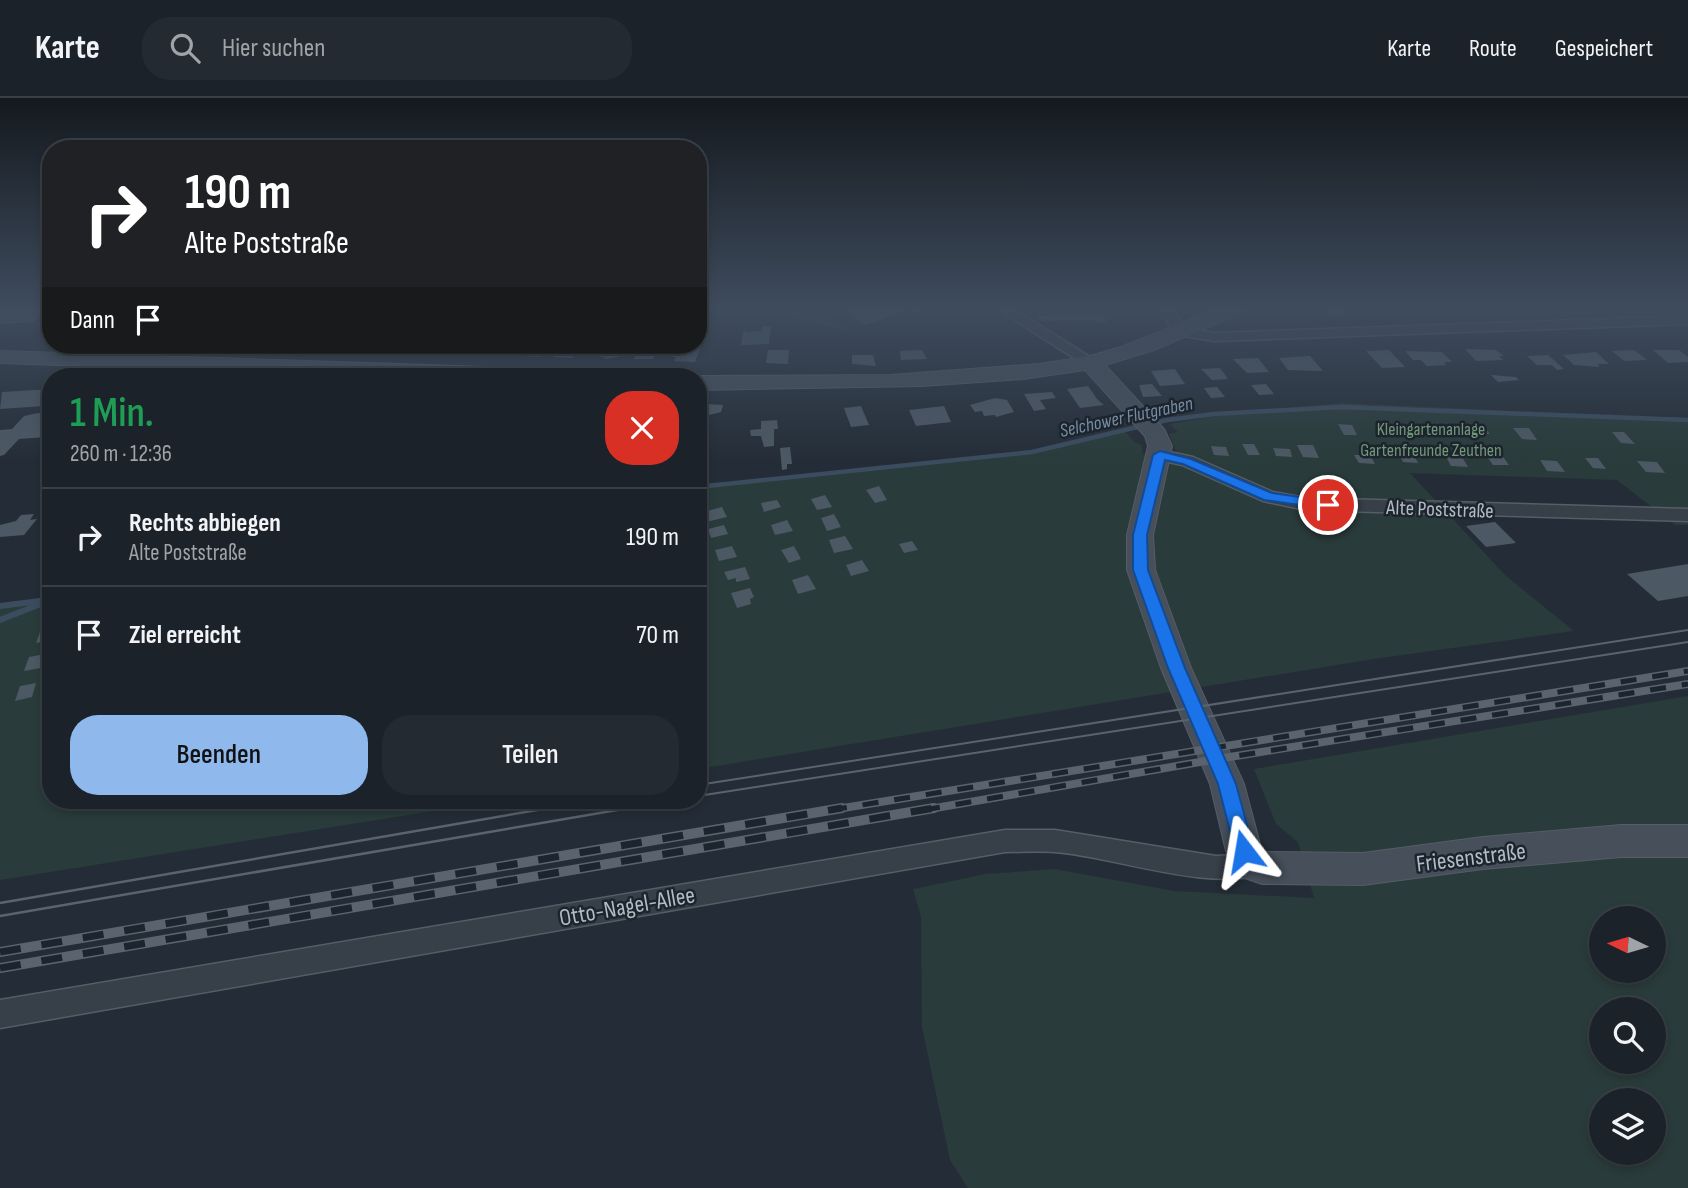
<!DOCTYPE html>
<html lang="de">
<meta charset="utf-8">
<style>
body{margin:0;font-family:"Sofia Sans Condensed",sans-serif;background:#242a31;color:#f1f3f6;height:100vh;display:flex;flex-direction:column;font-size:26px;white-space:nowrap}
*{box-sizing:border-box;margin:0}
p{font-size:23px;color:#a0a4a8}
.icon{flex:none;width:38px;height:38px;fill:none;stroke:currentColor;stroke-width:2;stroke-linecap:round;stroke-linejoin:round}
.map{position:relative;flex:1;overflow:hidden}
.side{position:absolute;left:42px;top:270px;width:665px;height:441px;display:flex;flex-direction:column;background:#1b2229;border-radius:28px;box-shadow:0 4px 10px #0003,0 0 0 2px #393f46}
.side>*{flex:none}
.banner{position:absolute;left:42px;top:42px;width:665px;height:214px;border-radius:28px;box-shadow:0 4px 10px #0003,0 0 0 2px #393f46;background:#202124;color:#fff;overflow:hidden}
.needle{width:46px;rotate:275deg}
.fabs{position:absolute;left:1589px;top:808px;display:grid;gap:14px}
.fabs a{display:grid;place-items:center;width:77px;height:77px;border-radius:50%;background:#1b2229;box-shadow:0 4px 10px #0003,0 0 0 2px #393f46;font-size:35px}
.pin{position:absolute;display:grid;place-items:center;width:60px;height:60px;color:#fff;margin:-30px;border:4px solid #fff;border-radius:50%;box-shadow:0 2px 7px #0007}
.me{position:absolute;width:77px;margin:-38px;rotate:346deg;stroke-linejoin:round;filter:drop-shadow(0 0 5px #0008)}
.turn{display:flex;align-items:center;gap:24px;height:147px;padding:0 28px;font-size:32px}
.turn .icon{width:91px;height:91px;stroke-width:2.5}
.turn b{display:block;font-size:49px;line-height:60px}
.then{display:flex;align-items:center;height:66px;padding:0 28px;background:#0003;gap:14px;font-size:26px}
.round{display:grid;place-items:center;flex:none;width:74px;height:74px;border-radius:28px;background:#242a31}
.head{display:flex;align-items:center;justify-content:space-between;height:119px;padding:0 28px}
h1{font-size:42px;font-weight:600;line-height:52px;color:#1e9e55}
.primary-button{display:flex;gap:14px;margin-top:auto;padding:14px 28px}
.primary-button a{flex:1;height:80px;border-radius:28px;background:#8fb8ec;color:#111;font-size:28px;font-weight:600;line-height:80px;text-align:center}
.primary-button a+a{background:#242a31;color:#f1f3f6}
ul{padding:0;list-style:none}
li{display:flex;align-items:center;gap:21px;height:98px;padding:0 28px;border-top:2px solid #393f46}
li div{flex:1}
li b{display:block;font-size:26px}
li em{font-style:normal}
header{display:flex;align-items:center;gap:42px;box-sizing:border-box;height:98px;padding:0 35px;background:#1b2229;border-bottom:2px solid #393f46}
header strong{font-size:33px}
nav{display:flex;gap:38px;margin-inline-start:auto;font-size:24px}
.search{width:490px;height:63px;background:#242a31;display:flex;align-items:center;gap:18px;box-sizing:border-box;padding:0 24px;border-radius:28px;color:#a0a4a8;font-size:26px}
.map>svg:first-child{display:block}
.green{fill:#293b3a;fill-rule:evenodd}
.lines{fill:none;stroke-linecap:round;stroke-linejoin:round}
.stream-far1{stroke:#3b4c5f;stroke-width:4.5}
.stream{stroke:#3b4c5f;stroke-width:6}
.building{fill:#4c5863}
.street-casing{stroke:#555d66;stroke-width:3}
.secondary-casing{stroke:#555d66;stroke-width:2}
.street{fill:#373f48;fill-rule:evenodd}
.secondary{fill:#464f5a;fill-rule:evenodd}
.tram-far1{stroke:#5a636e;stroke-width:2}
.tram{stroke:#5a636e;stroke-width:2.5}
.rail-far1-casing{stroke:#5a636e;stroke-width:8}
.rail-casing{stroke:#5a636e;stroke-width:10}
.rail-far1{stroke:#1c242d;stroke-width:5;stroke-dasharray:16;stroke-linecap:butt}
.rail{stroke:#1c242d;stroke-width:7;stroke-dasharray:21;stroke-linecap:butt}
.route{fill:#1a73e8;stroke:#114b97;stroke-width:2}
.labels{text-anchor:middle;stroke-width:5;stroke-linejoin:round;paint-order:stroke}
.far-park-label{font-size:18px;fill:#739779;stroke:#1c242d}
.far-water-label{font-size:19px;font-style:italic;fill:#768ca4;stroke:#1c242d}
.street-label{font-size:21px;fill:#b2bac4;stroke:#1c242d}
.near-street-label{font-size:24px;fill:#b2bac4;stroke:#1c242d}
</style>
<header>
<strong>Karte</strong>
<div class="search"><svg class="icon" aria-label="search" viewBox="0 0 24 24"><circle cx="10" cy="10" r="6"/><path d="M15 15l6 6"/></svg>Hier suchen</div>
<nav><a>Karte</a><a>Route</a><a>Gespeichert</a></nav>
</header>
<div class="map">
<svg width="1688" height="1090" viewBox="0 0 1688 1090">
<rect width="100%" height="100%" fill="#242d37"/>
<path class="green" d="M757 210H822L849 234Z
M1342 305 1688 321V427H1675L1617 382 1410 375 1506 478 1574 533 1374 561 698 671V385L766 384 1005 359 1125 333 1134 344 1142 347 1143 357 1176 354 1169 336 1178 334 1170 326 1239 314Z
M51 503V702H503L0 782V508Z
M1688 598V1090H968L950 1062 922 929 921 819 913 791 986 776 1055 771 1174 793 1314 800 1298 744 1276 726 1254 671ZM1601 821H1654V873H1601ZM1601 912H1654V964H1601ZM1601 1003H1654V1055H1601Z"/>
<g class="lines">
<path class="stream-far1" d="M698 389 1032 354 1167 322 1214 316 1341 309 1688 322"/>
<path class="stream" d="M0 508 40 503
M0 522 51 502"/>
</g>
<path class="building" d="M5 210H48L34 224 0 226V215Z
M843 210H926V211L915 215 911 212 865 227Z
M1324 211H1339L1346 218 1331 219Z
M1103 216 1107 224 1097 225 1095 222 1040 223 1038 218Z
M762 228H771L769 246 741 247 744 230 746 234 762 233Z
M399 247H419L416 252 398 253 395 252Z
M437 247H463L453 255 431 254Z
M527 247 546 248 539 259 520 258Z
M559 249 577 250 572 260 553 259Z
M605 250H623L619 259 604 261 605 259H600Z
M690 250 700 251 695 264 674 263 676 259H672L678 252Z
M638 251 657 252 653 261H634Z
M1465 251 1496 252 1504 258H1499L1503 262 1476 263Z
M768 252H789L788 266 766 265Z
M922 252 927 261 901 262 900 253Z
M1389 252 1405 269 1382 270 1366 253Z
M1634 252 1647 262 1624 263 1612 253Z
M1653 252H1679L1688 259V264L1668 265Z
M1405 253 1442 254 1452 264H1444L1446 267 1427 268 1421 262H1413Z
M1596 254 1609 266H1598L1599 269 1574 267 1563 257Z
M852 257H873L876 268 852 266Z
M1548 257 1564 271 1557 272 1552 267H1537L1527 258Z
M1310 258 1323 273 1288 272 1279 260Z
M1258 260 1269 274 1247 275 1233 261Z
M1220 270 1228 281 1212 282 1201 271Z
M1175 271 1185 286 1160 288 1151 273Z
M1491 277 1516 279 1519 282 1498 284Z
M1152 286 1162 298 1143 299 1139 287Z
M1266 286 1274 296 1259 297 1251 287Z
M1088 288 1097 301 1104 307 1080 310 1067 291Z
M1217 289 1225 299 1211 300 1204 290Z
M51 291V300L44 308 0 311 2 294Z
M1052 294 1056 300 1040 302 1046 311 1034 313 1024 296Z
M995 300 1007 302 1014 314 996 319 995 317 984 318 982 313 975 314 970 307Z
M707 306 723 307 721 314 709 317V314H704Z
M861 308 869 327 851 329 844 310Z
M944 308 951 324 916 328 909 312Z
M38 315 51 316V320L43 330 51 329 46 339 19 341 4 357 0 358V332L12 331 24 318Z
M777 322 778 331H774V348L764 349 761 338H751L750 332 761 331V323Z
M1338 326 1352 327 1357 337H1344Z
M1379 326H1391L1398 337 1385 336Z
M1428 327 1441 328 1448 338 1435 337Z
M1468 328 1484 329 1490 336H1474Z
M1513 330H1529L1537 342 1522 341Z
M1612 334H1624L1635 346 1621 345Z
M1242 346H1254L1260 357H1248Z
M1297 347H1313L1319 360 1303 359Z
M1211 348 1226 349 1229 358 1214 357Z
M790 349 792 366H787V371L782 372 780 350Z
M1273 350 1290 351 1292 359 1276 358Z
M1397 353H1412L1418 365 1403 364Z
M1485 356H1501L1509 367H1493Z
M1354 357H1370L1375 366 1359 365Z
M1445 357H1461L1468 369 1451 368Z
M1585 360H1598L1606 371 1593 370Z
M1540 362 1557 363 1565 374 1547 373Z
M1637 363 1657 364 1665 375 1646 374Z
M879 388 887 402 875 405 866 392Z
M825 397 832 409 817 412 811 401Z
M777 402 781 409 764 414 761 405Z
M722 409 727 419 706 424 703 414Z
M34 416 30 422 37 421 24 437 0 439V427L16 423 21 417Z
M834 416 841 429 827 433 821 420Z
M787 422 793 433 775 437 771 427Z
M1495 424 1516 445 1486 449 1466 428Z
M724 427 728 436 711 440 708 431Z
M845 438 853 451 834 455 829 442Z
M912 443 918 452 904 455 899 446Z
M732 448 737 459 719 463 715 452Z
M794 448 801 461 789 465 781 452Z
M862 462 869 473 851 478 846 467Z
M1688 466V498L1658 503 1627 476Z
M745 469 750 481 736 484V480L728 482 724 474Z
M808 477 816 491 798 496 792 482Z
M750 490 754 499 750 501 751 506 737 510 731 495Z
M51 529V542L36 545 41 531Z
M45 556 41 570 24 573 29 559Z
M36 585 32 599 15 603 20 588Z"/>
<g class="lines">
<g class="street-casing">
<path id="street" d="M995 210H1012L1098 264 1095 267H1085Z
M1156 210H1171L1188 230 1214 235 1688 218V226L1214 243 1178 237Z
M1160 352 1193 359 1273 394 1306 400 1688 411V423L1306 412 1263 403 1182 367 1154 361 1151 357 1154 353Z
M1005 732H1055L1216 758 1255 756 1264 759 1268 767 1264 775C1210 795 1113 758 1054 754 1038 753 1021 754 1005 754L0 930V902Z"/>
</g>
<g class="secondary-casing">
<path id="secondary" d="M1219 210H1246L1243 214 1154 252 1105 267 1164 331 1172 348 1153 437 1155 472 1191 570 1244 686 1260 746 1266 754 1363 755 1483 739 1621 727H1688V759H1621L1483 771 1363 787 1262 786 1242 779 1226 753 1210 686 1161 570 1127 472V437L1148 348 1145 338 1085 272 1023 281 922 288 698 292V278L890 277 1040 266 1090 258 1121 249Z
M0 253 552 271 560 273 563 278H371L0 265Z"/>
</g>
<use href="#street" class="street"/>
<use href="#secondary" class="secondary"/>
<path class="tram-far1" d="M698 687 1688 532
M698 698 1688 544
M539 712 597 702
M619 712 677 702"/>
<path class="tram" d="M0 805 549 710
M0 818 629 710"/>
<g class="rail-far1-casing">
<path id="rail-far1" d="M831 712 1688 573
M924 712 1217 661 1688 586"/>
</g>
<g class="rail-casing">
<path id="rail" d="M0 854 842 710
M0 870 934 710"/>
</g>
<use href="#rail-far1" class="rail-far1"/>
<use href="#rail" class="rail"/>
</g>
<linearGradient id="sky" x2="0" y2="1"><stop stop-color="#14191e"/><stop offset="0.58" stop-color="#3f4c5e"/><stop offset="1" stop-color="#3f4c5e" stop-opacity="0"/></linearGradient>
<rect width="1688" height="363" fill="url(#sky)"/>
<path class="route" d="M1160 353 1191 361 1272 395 1328 403 1335 407 1328 411 1264 402 1183 366 1165 362 1147 437 1148 472 1185 570 1236 686 1254 753 1251 759 1244 762 1238 759 1235 753 1218 686 1168 570 1133 472V437L1153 357Z"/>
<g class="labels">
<g class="far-park-label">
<text x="1431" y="337">Kleingartenanlage<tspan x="1431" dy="21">Gartenfreunde Zeuthen</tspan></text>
</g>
<g class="far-water-label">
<text transform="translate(1126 318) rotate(-12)" y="7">Selchower Flutgraben</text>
</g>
<g class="street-label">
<text transform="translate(1440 411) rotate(2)" y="7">Alte Poststraße</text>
</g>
<g class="near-street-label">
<text transform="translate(1471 759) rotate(-7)" y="8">Friesenstraße</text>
<text transform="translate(627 808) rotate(-10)" y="8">Otto-Nagel-Allee</text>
</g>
</g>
</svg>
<div class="fabs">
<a><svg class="needle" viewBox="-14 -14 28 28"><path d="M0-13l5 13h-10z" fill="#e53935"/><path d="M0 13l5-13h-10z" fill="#a0a4a8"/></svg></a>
<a><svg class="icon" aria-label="search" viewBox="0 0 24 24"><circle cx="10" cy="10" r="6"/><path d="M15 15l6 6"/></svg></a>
<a><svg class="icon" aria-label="layers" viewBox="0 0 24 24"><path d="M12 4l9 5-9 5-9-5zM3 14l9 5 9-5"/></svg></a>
</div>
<div class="pin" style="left:1328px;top:407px;background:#d93025"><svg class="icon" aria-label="arrive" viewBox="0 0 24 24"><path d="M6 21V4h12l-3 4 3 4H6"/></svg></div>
<svg class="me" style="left:1244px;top:753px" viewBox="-20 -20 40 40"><path d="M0-17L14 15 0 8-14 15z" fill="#1a73e8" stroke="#fff" stroke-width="4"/></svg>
<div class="banner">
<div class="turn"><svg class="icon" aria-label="right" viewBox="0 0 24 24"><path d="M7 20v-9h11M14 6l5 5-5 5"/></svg><div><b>190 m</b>Alte Poststraße</div></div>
<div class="then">Dann<svg class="icon" aria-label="arrive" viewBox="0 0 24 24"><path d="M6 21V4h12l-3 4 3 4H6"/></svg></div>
</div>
<section class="side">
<div class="head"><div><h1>1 Min.</h1><p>260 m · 12:36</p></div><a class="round" style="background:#d93025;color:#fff"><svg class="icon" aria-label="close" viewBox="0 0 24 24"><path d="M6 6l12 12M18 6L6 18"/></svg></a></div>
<ul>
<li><svg class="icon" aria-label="right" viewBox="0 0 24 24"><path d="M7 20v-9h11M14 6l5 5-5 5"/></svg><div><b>Rechts abbiegen</b><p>Alte Poststraße</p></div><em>190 m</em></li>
<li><svg class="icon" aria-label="arrive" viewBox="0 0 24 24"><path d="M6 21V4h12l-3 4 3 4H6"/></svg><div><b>Ziel erreicht</b></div><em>70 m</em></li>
</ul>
<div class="primary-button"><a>Beenden</a><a>Teilen</a></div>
</section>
</div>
